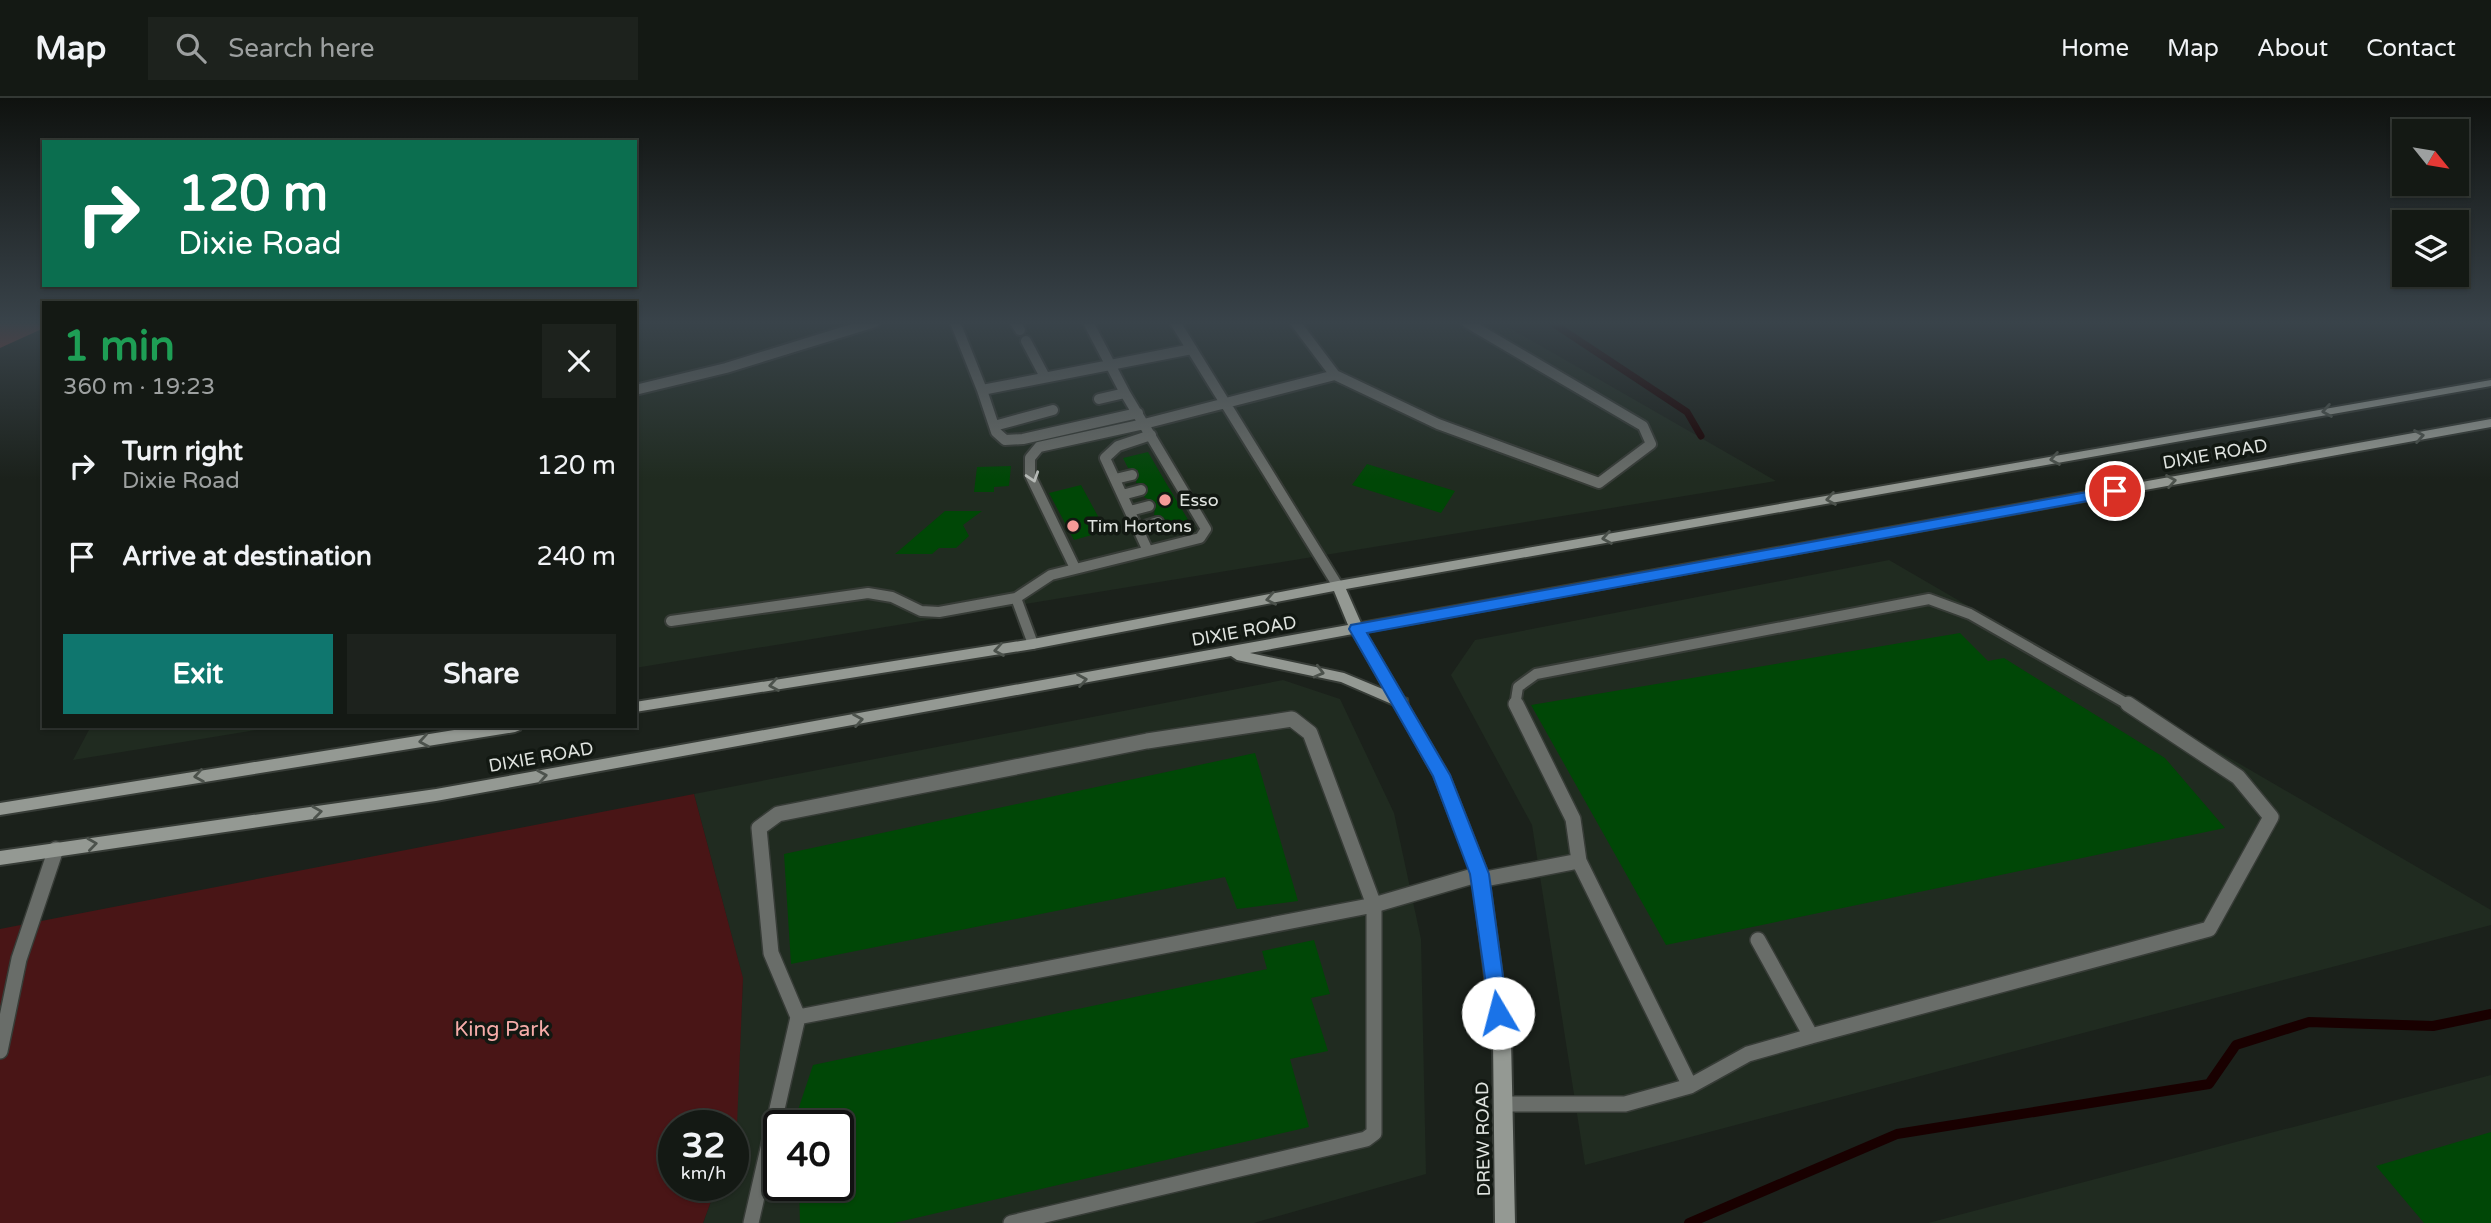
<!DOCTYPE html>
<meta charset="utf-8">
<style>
body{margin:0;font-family:"Varela Round",sans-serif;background:#1d221d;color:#f1f3f6;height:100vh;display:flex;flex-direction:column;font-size:26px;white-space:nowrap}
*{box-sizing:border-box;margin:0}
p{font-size:23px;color:#9da0a0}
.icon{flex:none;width:38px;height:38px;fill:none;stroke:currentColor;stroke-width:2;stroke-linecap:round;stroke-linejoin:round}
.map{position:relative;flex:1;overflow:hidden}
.drawer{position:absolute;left:42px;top:203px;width:595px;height:427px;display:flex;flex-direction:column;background:#141914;border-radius:0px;box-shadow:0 2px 5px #0004,0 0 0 2px #333834}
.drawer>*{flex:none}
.hud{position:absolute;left:42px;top:42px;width:595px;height:147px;border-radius:0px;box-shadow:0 2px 5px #0004,0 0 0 2px #333834;background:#0b6e4f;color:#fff;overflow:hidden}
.needle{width:46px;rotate:120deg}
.buttons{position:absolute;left:2392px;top:21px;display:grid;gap:14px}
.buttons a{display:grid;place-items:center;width:77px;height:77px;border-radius:0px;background:#141914;box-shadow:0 2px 5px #0004,0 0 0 2px #333834;font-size:35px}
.speed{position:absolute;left:658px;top:1012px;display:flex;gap:14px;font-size:35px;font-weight:700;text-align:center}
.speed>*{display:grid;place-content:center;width:91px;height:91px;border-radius:50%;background:#141914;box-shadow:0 2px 5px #0004,0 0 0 2px #333834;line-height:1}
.speed small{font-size:18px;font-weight:400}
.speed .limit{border:4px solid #111;border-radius:10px;background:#fff;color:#111}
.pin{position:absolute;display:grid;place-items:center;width:60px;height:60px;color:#fff;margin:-30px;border:4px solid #fff;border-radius:50%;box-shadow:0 2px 7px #0007}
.me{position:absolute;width:77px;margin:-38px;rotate:352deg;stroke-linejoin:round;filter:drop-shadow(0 0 5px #0008)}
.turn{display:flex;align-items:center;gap:24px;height:147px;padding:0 21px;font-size:32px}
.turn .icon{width:91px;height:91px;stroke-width:2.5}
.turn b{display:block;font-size:49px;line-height:60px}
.round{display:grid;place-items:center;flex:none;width:74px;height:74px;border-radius:0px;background:#1d221d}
.head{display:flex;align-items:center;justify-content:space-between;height:119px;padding:0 21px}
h1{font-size:42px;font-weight:800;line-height:52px;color:#1e9e55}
.cta{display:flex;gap:14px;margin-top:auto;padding:14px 21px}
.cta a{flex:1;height:80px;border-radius:0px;background:#0f766e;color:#fff;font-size:28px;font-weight:800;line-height:80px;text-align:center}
.cta a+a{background:#1d221d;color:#f1f3f6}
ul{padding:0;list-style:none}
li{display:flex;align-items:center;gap:21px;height:91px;padding:0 21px}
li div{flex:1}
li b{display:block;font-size:26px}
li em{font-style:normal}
header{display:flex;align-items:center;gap:42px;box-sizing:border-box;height:98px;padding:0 35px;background:#141914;border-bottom:2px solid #333834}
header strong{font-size:33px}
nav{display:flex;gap:38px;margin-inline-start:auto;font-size:24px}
.search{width:490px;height:63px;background:#1d221d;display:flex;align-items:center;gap:18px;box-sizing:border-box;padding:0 24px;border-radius:0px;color:#9da0a0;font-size:26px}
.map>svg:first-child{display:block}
.built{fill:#202b20;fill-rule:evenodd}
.green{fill:#491516}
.forest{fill:#8b3838}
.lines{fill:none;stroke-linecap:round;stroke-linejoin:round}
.stream-far1{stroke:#190000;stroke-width:7}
.stream{stroke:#190000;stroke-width:10}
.building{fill:#004706}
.lane-far1-casing{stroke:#373c37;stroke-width:14}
.lane-casing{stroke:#373c37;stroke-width:18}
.secondary-casing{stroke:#373c37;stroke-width:4}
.lane-far1{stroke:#696d69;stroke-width:10}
.lane{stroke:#696d69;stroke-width:15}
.secondary{fill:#949993;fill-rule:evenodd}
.oneway{stroke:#4c524c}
.oneway2{stroke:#b6bab6}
.route{fill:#1a73e8;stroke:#114b97;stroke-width:2}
.poi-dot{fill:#f59b98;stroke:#121812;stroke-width:2.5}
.labels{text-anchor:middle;stroke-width:7;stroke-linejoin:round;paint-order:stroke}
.street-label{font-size:18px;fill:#e0e4e0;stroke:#121812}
.poi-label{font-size:18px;fill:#e0e4e0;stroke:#121812;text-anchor:start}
.near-park-label{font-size:21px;fill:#f5aca9;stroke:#121812}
</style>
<header>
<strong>Map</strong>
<div class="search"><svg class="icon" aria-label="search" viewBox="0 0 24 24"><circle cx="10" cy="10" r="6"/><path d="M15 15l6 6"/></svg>Search here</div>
<nav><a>Home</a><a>Map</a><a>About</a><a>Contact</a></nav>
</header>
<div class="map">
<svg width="2491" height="1125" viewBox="0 0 2491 1125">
<rect width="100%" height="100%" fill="#1b211b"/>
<path class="built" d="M635 224H1499L1776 383 635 570Z
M1889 462 2491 812V827L1585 1067 1532 727 1451 577 1475 542Z
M1283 582 1340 601 1394 715 1421 841 1426 1076 1254 1125H703L717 1087H733L743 881 694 696ZM779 1027H838V1087H779Z
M91 628H281L73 662Z
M2491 977V1125H1928Z"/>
<path class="green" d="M694 696 743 880 737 1027 733 1039V1027H674V1087H717L703 1125H0V831Z"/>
<path class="forest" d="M0 224H44V230L0 250Z"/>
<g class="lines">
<path class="stream-far1" d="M1551 224 1687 314 1701 338"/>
<path class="stream" d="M1689 1125 1897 1036 2209 986 2236 947 2309 924 2433 928 2491 916"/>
</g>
<path class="building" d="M1148 354 1166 385 1193 430 1166 437 1162 431 1165 421 1160 417H1154L1156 405 1144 399 1148 389 1144 385H1136L1138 372 1128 370 1123 360Z
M1367 366 1455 393 1441 415 1352 387Z
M1011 368 1009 388 994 389V394H974L977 369Z
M1081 387 1106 433 1074 442 1049 395Z
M945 413H982L963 427 969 438 956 450H939L932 456H895Z
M1960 535 1988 563 2004 560 2165 660 2225 730 1666 847 1531 607Z
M1255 655 1298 803 1237 811 1225 779 791 866 784 756Z
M1314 842 1330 896 1311 900 1328 953 1290 961 1309 1029 894 1125H800L799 1087H838V1027H798V1012L813 967 1267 871 1262 853Z
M2491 1034V1125H2424L2376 1068Z"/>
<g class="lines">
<g class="lane-far1-casing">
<path id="lane-far1" d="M955 224 982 292 1192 251
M1015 224 1020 232
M1088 224 1125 295 1206 431 1200 440 1148 453
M1175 224 1338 488
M1295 224 1335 277
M1026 243 1045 279
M635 292 726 270 875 224
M982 292 996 334 1005 342 1023 341 1138 315
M1099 301 1125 295
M994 328 1053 312
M1115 381 1132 377
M1122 397 1141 392
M1130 413 1149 408
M1138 430 1158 424
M1075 470 1030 377V360L1039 349 1144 326 1335 277 1438 326 1599 385 1651 346 1643 328 1466 224
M671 523 868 495 892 499 921 513 939 514 1016 500
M1033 546 1016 500 1051 477 1148 453 1105 360 1118 348 1151 337
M1515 608 1518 589 1536 576 1929 501 1970 516 2131 608"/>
</g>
<g class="lane-casing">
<path id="lane" d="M1516 606 1573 721 1579 763
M1480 782 1579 763 1690 988 1625 1006H1503
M798 919 1374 807 1480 776
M1811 938 2209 831 2271 719 2238 679 2128 606
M0 953 19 861 56 751
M1690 988 1748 956 1811 938 1758 842
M751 1125 798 919 771 855 759 730 778 716 1147 643 1292 621 1310 635 1374 807V1035L1366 1041 1011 1125"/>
</g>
<g class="secondary-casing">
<path id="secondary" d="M2491 282V288L1346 491 1361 525 2491 321V329L1365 534 1404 600 1407 601 1408 607 1449 677 1488 776 1511 942 1515 1125H1495L1493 942 1472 776 1434 678 1394 607 1341 584 1237 562 1231 558 436 703 0 767V753L436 691 1348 527 1334 493 1033 551 635 614V604L1033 541 1338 483ZM1353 536 1385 592 1344 575 1250 555Z
M479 628H522L520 632 515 634 0 717V705Z"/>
</g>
<use href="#lane-far1" class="lane-far1"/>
<use href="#lane" class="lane"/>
<use href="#secondary" class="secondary"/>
</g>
<defs><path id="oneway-chevron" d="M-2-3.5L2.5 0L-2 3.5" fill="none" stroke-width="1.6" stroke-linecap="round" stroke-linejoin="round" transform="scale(1.75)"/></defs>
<g class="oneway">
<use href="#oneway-chevron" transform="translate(2327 313) rotate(170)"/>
<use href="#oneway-chevron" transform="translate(2419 338) rotate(-10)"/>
<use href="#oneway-chevron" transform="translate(2055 361) rotate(170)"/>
<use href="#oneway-chevron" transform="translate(2171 383) rotate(-10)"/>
<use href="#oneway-chevron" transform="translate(1831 401) rotate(170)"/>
<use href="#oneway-chevron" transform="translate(1607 440) rotate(170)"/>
<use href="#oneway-chevron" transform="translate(1271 501) rotate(169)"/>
<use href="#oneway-chevron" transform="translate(999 552) rotate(171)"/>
<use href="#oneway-chevron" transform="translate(1319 574) rotate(15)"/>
<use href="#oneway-chevron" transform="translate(1082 582) rotate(-10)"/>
<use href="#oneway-chevron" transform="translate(774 587) rotate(171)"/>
<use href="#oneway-chevron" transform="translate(858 622) rotate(-10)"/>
<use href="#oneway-chevron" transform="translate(424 643) rotate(171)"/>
<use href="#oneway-chevron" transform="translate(199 678) rotate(171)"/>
<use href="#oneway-chevron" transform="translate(542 678) rotate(-10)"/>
<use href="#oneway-chevron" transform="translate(317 714) rotate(-8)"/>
<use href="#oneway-chevron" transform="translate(92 746) rotate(-8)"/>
</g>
<use class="oneway2" href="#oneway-chevron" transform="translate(1033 379) rotate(72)"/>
<linearGradient id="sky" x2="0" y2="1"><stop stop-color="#0f120f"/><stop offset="0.59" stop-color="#39434a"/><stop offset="1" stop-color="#39434a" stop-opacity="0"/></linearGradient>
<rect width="2491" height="381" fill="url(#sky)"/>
<path class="route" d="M2115 389 2122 393 2120 397 1367 535 1450 677 1489 776 1508 915 1505 921 1498 924 1491 921 1470 776 1433 678 1349 531 1351 527Z"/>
<g class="poi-dot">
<circle cx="1165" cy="402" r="7"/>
<circle cx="1073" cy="428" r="7"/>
</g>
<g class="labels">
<g class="street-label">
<text transform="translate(2215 356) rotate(-10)" y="6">DIXIE ROAD</text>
<text transform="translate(1244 533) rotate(-10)" y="6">DIXIE ROAD</text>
<text transform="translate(541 659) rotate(-10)" y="6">DIXIE ROAD</text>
<text transform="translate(1483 1041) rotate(-91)" y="6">DREW ROAD</text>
</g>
<g class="poi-label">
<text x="1179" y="408">Esso</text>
<text x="1087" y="434">Tim Hortons</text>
</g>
<g class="near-park-label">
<text x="502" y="938">King Park</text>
</g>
</g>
</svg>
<div class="buttons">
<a><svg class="needle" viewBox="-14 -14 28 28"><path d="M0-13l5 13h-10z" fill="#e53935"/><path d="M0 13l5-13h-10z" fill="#9da0a0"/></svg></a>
<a><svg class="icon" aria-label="layers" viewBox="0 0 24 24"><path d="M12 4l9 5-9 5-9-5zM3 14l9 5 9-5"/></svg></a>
</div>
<div class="speed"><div>32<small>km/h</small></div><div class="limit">40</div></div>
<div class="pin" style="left:2115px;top:393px;background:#d93025"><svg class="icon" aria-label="arrive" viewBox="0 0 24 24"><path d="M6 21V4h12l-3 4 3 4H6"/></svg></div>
<svg class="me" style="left:1498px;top:915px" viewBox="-20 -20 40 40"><circle r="19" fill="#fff"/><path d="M0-13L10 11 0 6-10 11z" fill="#1a73e8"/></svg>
<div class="hud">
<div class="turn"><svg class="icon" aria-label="right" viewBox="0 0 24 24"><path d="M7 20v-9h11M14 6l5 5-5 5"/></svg><div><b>120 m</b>Dixie Road</div></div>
</div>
<section class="drawer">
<div class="head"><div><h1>1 min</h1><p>360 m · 19:23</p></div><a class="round"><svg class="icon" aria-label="close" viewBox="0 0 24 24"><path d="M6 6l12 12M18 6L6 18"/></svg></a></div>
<ul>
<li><svg class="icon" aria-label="right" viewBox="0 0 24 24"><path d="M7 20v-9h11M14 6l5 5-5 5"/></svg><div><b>Turn right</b><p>Dixie Road</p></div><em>120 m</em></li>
<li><svg class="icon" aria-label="arrive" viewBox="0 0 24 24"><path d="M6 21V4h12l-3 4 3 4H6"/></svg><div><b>Arrive at destination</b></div><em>240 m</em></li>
</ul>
<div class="cta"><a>Exit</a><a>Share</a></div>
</section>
</div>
